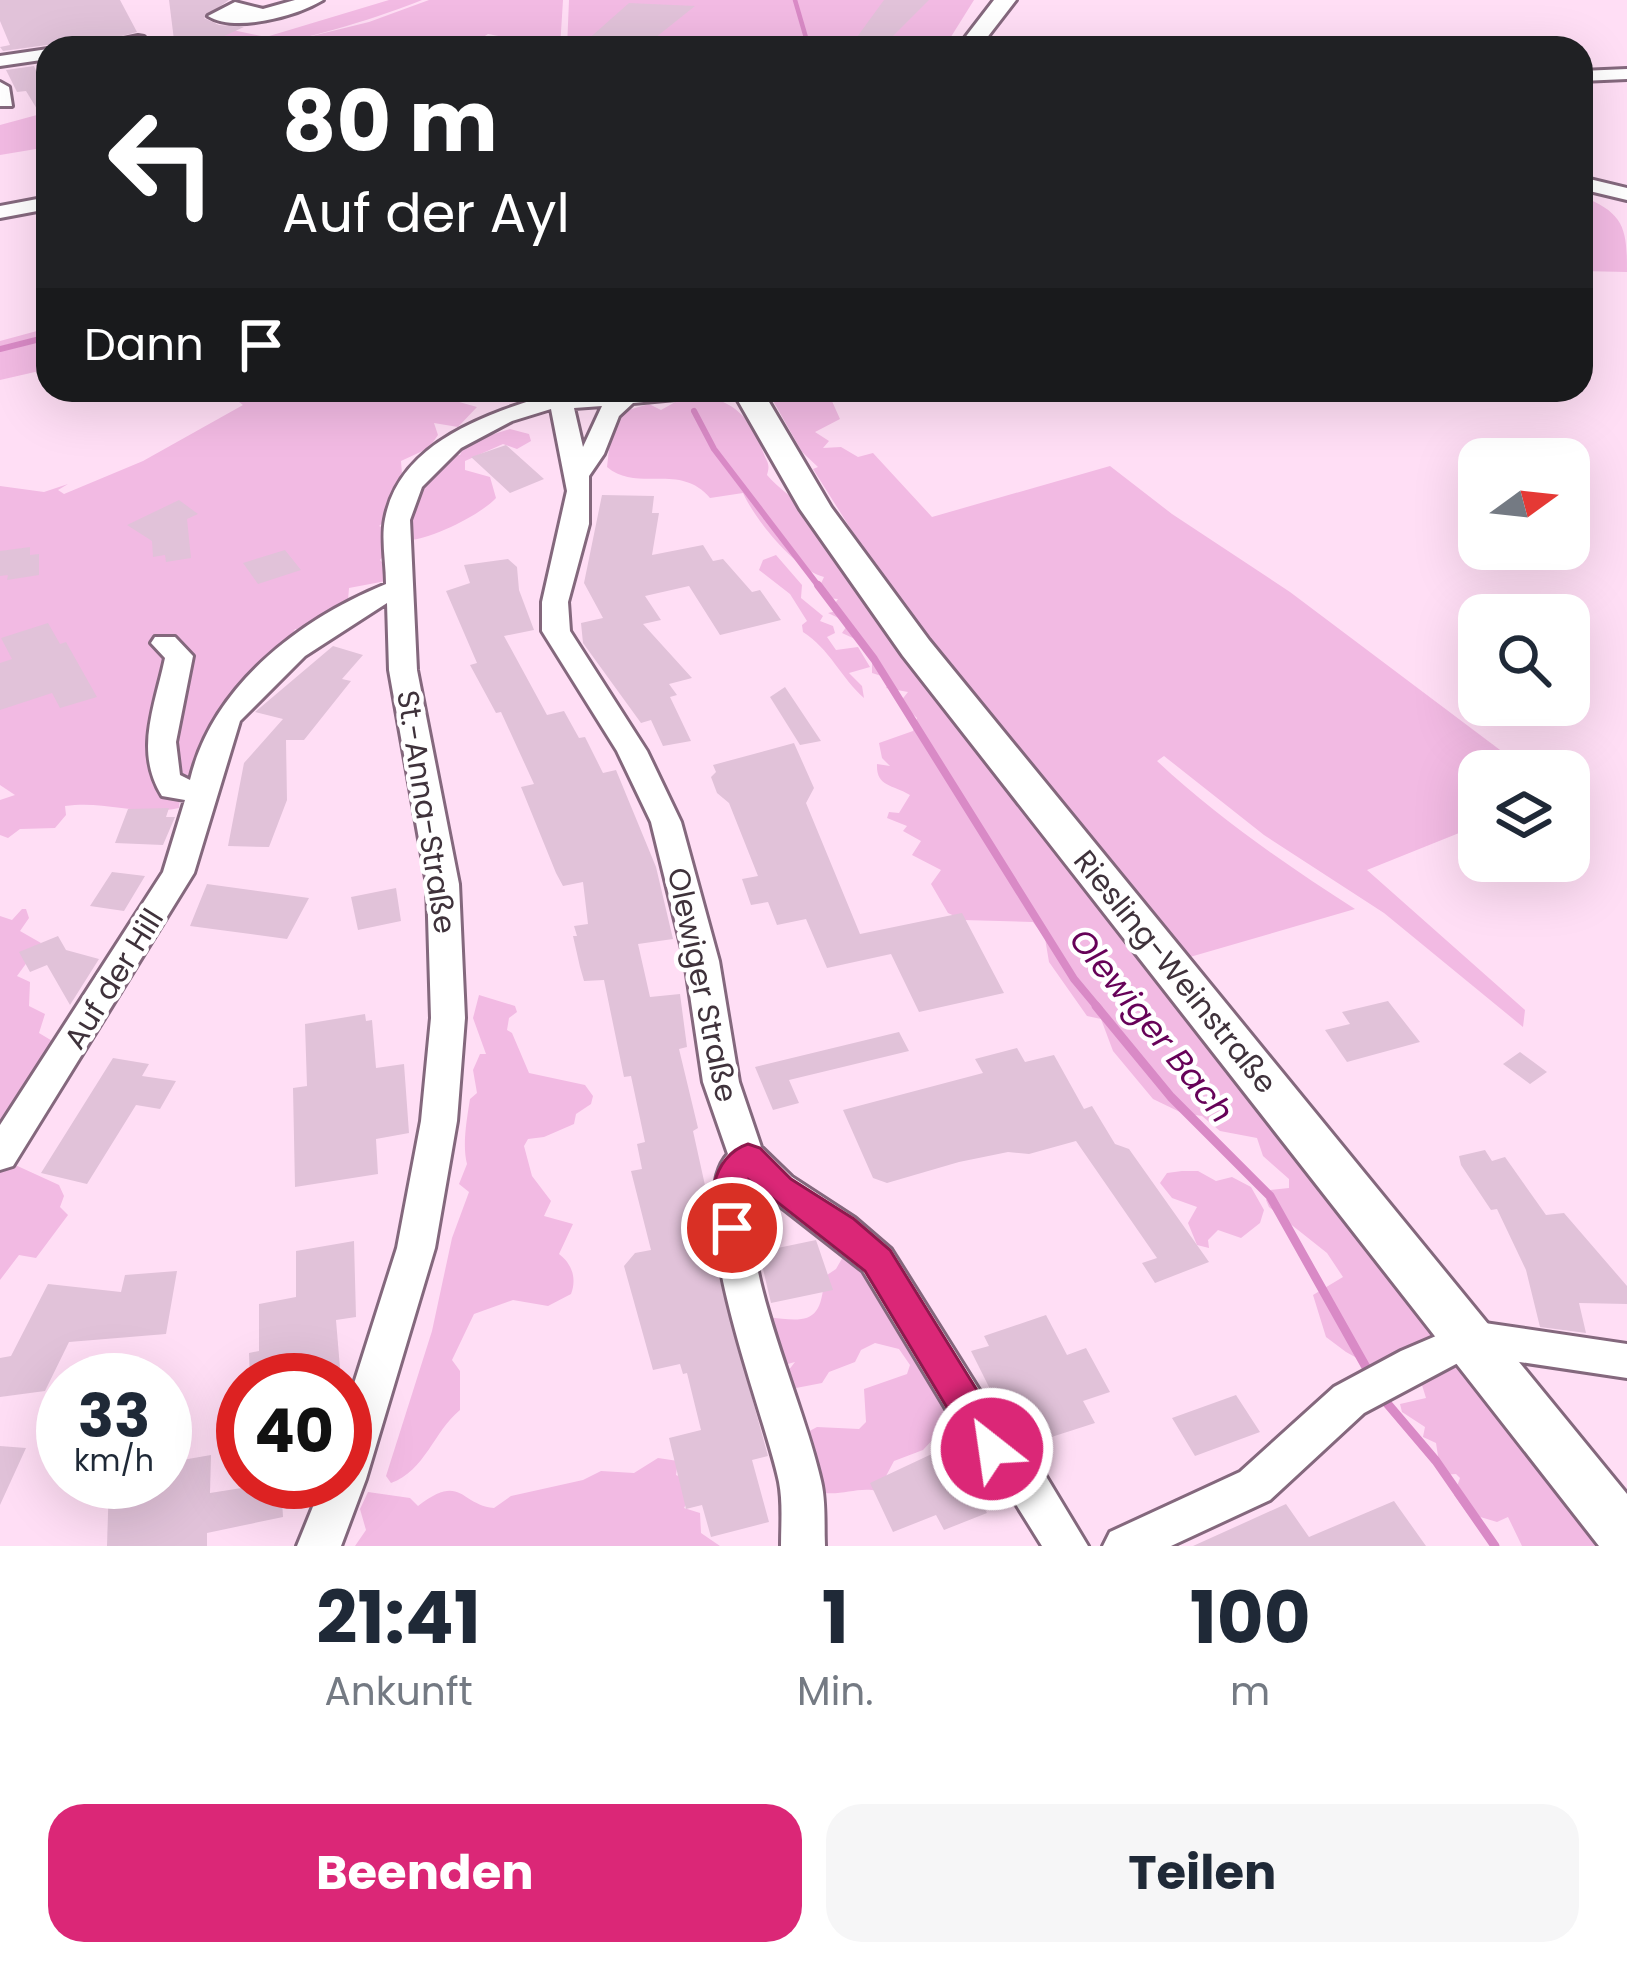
<!DOCTYPE html>
<html lang="de">
<meta charset="utf-8">
<style>
body{margin:0;font-family:Poppins,sans-serif;background:#f6f6f7;color:#1f2937;height:100vh;display:flex;flex-direction:column;font-size:45px;white-space:nowrap}
*{box-sizing:border-box;margin:0}
p{font-size:39px;color:#747a83}
.icon{flex:none;width:66px;height:66px;fill:none;stroke:currentColor;stroke-width:2;stroke-linecap:round;stroke-linejoin:round}
.map{position:relative;height:1546px;overflow:hidden}
.details{display:flex;flex-direction:column;background:#fff;flex:1}
.details>*{flex:none}
.banner{position:absolute;left:36px;top:36px;width:1557px;height:366px;border-radius:36px;box-shadow:0 12px 48px #0002;background:#202124;color:#fff;overflow:hidden}
.needle{width:78px;rotate:75deg}
.controls{position:absolute;left:1458px;top:438px;display:grid;gap:24px}
.controls a{display:grid;place-items:center;width:132px;height:132px;border-radius:24px;background:#fff;box-shadow:0 12px 48px #0002;font-size:60px}
.speed{position:absolute;left:36px;top:1353px;display:flex;gap:24px;font-size:60px;font-weight:700;text-align:center}
.speed>*{display:grid;place-content:center;width:156px;height:156px;border-radius:50%;background:#fff;box-shadow:0 12px 48px #0002;line-height:1}
.speed small{font-size:30px;font-weight:400}
.speed .limit{border:18px solid #d22;background:#fff;color:#111}
.pin{position:absolute;display:grid;place-items:center;width:102px;height:102px;color:#fff;margin:-51px;border:6px solid #fff;border-radius:50%;box-shadow:0 3px 12px #0007}
.me{position:absolute;width:132px;margin:-66px;rotate:330deg;stroke-linejoin:round;filter:drop-shadow(0 0 9px #0008)}
.turn{display:flex;align-items:center;gap:42px;height:252px;padding:0 48px;font-size:54px}
.turn .icon{width:156px;height:156px;stroke-width:2.5}
.turn b{display:block;font-size:84px;line-height:102px}
.then{display:flex;align-items:center;height:114px;padding:0 48px;background:#0003;gap:24px;font-size:45px}
.eta{display:flex;justify-content:space-evenly;align-items:center;height:204px;text-align:center}
.eta b{font-size:72px;font-weight:700;line-height:84px}
.button{display:flex;gap:24px;margin-top:auto;padding:24px 48px}
.button a{flex:1;height:138px;border-radius:36px;background:#db2777;color:#fff;font-size:48px;font-weight:700;line-height:138px;text-align:center}
.button a+a{background:#f6f6f7;color:#1f2937}
.map>svg:first-child{display:block}
.green{fill:#f2bae3}
.lines{fill:none;stroke-linecap:round;stroke-linejoin:round}
.stream-far3{stroke:#d98ac6;stroke-width:4.5}
.stream-far2{stroke:#d98ac6;stroke-width:6}
.stream-far1{stroke:#d98ac6;stroke-width:8}
.stream{stroke:#d98ac6;stroke-width:9}
.building{fill:#e1c2d9}
.minor-casing{stroke:#84687d;stroke-width:6}
.major-casing{stroke:#84687d;stroke-width:6}
.minor{fill:#fff;fill-rule:evenodd}
.major{fill:#fff;fill-rule:evenodd}
.route{fill:#db2777;stroke:#8e194d;stroke-width:3}
.labels{text-anchor:middle;stroke-width:9;stroke-linejoin:round;paint-order:stroke}
.street-label{font-size:30px;fill:#3f323b;stroke:#fff}
.water-label{font-size:33px;font-style:italic;fill:#660258;stroke:#fff}
</style>
<div class="map">
<svg width="1627" height="1546" viewBox="0 0 1627 1546">
<rect width="100%" height="100%" fill="#ffdef5"/>
<path class="green" d="M389 0H422C370 21 247 61 194 45L228 29 266 37Z
M429 0H563L560 48 488 34 466 48H263L369 22Z
M569 0H974L944 48H567Z
M48 112V147L0 155V125Z
M1581 196C1625 213 1627 229 1627 272L1581 271Z
M48 328V369L0 380V341Z
M223 390 420 391 477 407 458 427 434 423 438 435 429 448 401 461 402 474 391 494 396 498 393 515 379 526 389 530 394 545 380 560 391 572 386 581 349 588 348 600 304 632 295 629 290 641 225 710 218 712 211 750 180 797 179 808C139 817 107 800 65 806L66 815 55 828 20 829 8 838 0 835V800L15 795 0 785V486L44 492 68 484 58 490 64 494 143 461 243 405Z
M767 390H827L840 419 815 432 829 441 823 448 841 447 858 457 873 453 932 517 1110 466 1172 514 1290 592 1528 771H1479V825L1367 870 1525 1010 1523 1027 1384 913 1264 835 1164 756 1157 761C1218 818 1285 864 1355 909L1183 959 888 588 813 469 818 467 802 452Z
M699 395C733 400 752 419 762 449 766 462 771 462 767 475 788 499 823 514 826 549L836 555 1100 909 1385 1256 1383 1270 1426 1296 1498 1420 1608 1546H1522L1508 1517 1497 1522 1467 1513 1454 1495 1460 1478 1456 1474 1441 1475 1436 1443 1423 1437 1425 1427 1402 1412 1400 1404 1426 1398 1417 1369 1373 1367 1346 1352 1326 1337 1313 1295 1343 1277 1327 1253 1269 1207 1266 1200 1270 1190 1289 1188V1179L1263 1156 1257 1138 1220 1131 1202 1116 1182 1113 1153 1099 1113 1051 1101 1019 1087 1016 1049 962 1045 938 1033 922 963 920 948 913 931 884 941 870 912 855 921 841 903 831 907 826 887 818 889 812 899 813 910 795C892 784 876 787 877 764L890 766 882 758 879 743 913 731 917 718 900 702 908 692 886 688 891 679 872 673V661L876 659 869 655 868 645 842 633 849 623 828 613 837 611 833 606 838 599 826 598 818 590 824 577C795 569 756 521 743 493L710 498C680 462 638 493 607 467L610 440 603 436 625 411 649 404 661 410 686 396Z
M510 429 529 434 531 441 517 449 503 444 465 461V470L490 477 496 498C482 514 428 541 408 540L404 534 412 527 411 506 418 500 417 488 426 486 424 482 445 456 460 455 465 443Z
M776 555 802 585 801 598 823 616 820 621 833 626 835 633 827 637 836 650 858 647 870 667 849 673 862 686 864 698C842 679 829 648 803 632L802 625 807 621 790 594 759 570 763 560Z
M22 909H26L29 918 20 931 41 943 17 976 30 982 29 1006 45 1014 39 1033 59 1045 0 1154V916L12 920Z
M479 995 515 1006 517 1012 509 1018 507 1030 512 1033 529 1073 585 1085 593 1096 591 1104 576 1114 574 1124 544 1137 528 1139 524 1146 532 1176 551 1201 544 1216 573 1224 559 1254C572 1264 577 1278 571 1294L548 1306 513 1300 474 1314 452 1360 460 1371V1410C434 1431 425 1471 391 1483L386 1476 432 1331 452 1238 469 1192 459 1184 467 1164C462 1145 467 1118 470 1099L477 1093 473 1070 480 1054H486L473 1018Z
M0 1158 59 1185 64 1196 60 1207 68 1215 36 1258 19 1255 0 1280Z
M1182 1171H1198L1216 1181 1232 1177 1251 1187 1264 1210 1260 1223 1241 1238 1218 1230 1208 1240 1209 1248 1197 1245 1188 1223 1197 1207 1172 1198 1160 1183 1167 1173Z
M861 1254 947 1400 944 1425 936 1436 923 1450 894 1461 878 1491C857 1486 841 1497 818 1492L802 1435 817 1427 859 1429 866 1422 864 1389 907 1374 910 1365 899 1349 875 1343 861 1350 855 1362 829 1372 822 1383 796 1388 788 1371 795 1362 784 1365 767 1317C807 1322 822 1324 824 1277L836 1269 844 1255Z
M658 1458 678 1461 676 1475 683 1478 689 1499 684 1508 700 1513 701 1533 720 1546H355L366 1530 360 1509 368 1492 410 1498 418 1506C462 1472 460 1505 494 1508L511 1496 583 1480 601 1471 634 1473Z"/>
<g class="lines">
<path class="stream-far3" d="M795 0 809 48"/>
<path class="stream-far2" d="M0 349 48 337
M694 411 714 449 820 588"/>
<path class="stream-far1" d="M818 585 874 659 1074 979 1099 1009"/>
<path class="stream" d="M1096 1006 1171 1097 1270 1196 1371 1376
M1380 1395 1436 1461 1495 1546"/>
</g>
<path class="building" d="M0 0H120L137 32 77 48 47 45 3 51 0 47 10 45 0 21Z
M169 0H229L204 18 219 25 244 27 198 48H175Z
M884 0H929L889 40 857 37Z
M629 3 695 6 645 46 585 42Z
M34 66 48 95V110L40 114 26 91 17 92 6 70Z
M506 445 544 479 510 493 471 457Z
M602 495 654 496 652 513H659L652 555 703 545 713 561 723 559 752 592 760 590 781 620 720 635 689 586 645 596 661 620 643 624 692 678 669 684 677 695 670 697 691 741 663 746 651 720 641 723 583 643 581 623 603 618 584 583Z
M179 500 198 514 187 519 191 558 166 562 165 555 153 557 152 541 127 525Z
M30 547V555L39 554V575L7 580 8 575 0 576V551Z
M285 550 301 570 258 584 243 563Z
M508 559 517 567 519 590 534 630 504 636 547 715 564 711 579 738 585 737 603 773 616 770 656 867 673 939 638 944 650 997 680 994 687 1047 679 1049 698 1128 693 1131 710 1208 715 1263 768 1456 752 1460 769 1522 711 1537 702 1505 686 1509 669 1438 701 1430 687 1373 683 1374 680 1364 653 1370 624 1266 635 1253 651 1250 631 1171 642 1169 637 1144 645 1142 631 1076 624 1077 604 980 584 981 580 967 573 936H577L574 926 588 924 583 882 563 886 556 873 521 787 534 784 501 712 496 713 470 665 477 663 446 591 470 583 464 565Z
M48 623 60 644 66 642 97 697 60 708 52 693 0 710V663L12 659 1 638Z
M333 646 363 655 342 679 351 681 304 740H286L287 800 269 847 228 846 244 763 283 719 255 712Z
M785 687 821 741 800 745 770 697Z
M794 743 814 788 806 803 860 934 962 913 1004 993 919 1012 891 954 827 968 806 919 777 925 768 902 751 905 742 879 758 876 729 803 717 793 711 777 716 772 713 765Z
M169 808 166 817H175L163 845 115 843 128 809Z
M112 872 145 876 124 911 90 906Z
M207 884 214 885 309 898 287 939 190 926Z
M396 888 401 921 358 930 351 897Z
M58 936 66 950 99 959 70 1005 47 965 30 972 19 952Z
M1388 1001 1420 1042 1347 1062 1325 1030 1350 1024 1342 1012Z
M365 1014 366 1021 372 1020 376 1068 404 1064 409 1133 376 1139 378 1174 295 1187 293 1088 307 1086 305 1024Z
M899 1032 909 1051 789 1080 799 1103 773 1110 755 1067Z
M1017 1048 1025 1062 1054 1055 1084 1109 1092 1106 1115 1144 1129 1149 1209 1262 1155 1283 1142 1263 1157 1258 1076 1141 1029 1154 1008 1152 959 1162 887 1183 873 1178 843 1110 983 1073 975 1059Z
M1520 1052 1547 1072 1530 1084 1503 1064Z
M113 1058 149 1064 142 1076 176 1081 160 1109 136 1105 87 1184 41 1173Z
M1485 1150 1492 1161 1505 1157 1546 1215 1564 1213 1627 1286V1304L1579 1303 1586 1333 1540 1327 1526 1270 1497 1209 1491 1210 1461 1165 1459 1156Z
M816 1240 833 1290 771 1303 759 1252Z
M354 1241 356 1317 336 1320 341 1380H250L249 1353 259 1351V1304L296 1297V1251Z
M177 1271 166 1334 69 1342 45 1391 0 1397V1358L11 1356 48 1284 121 1292 125 1275Z
M1046 1315 1067 1355 1086 1348 1110 1392 1083 1401 1095 1423 1039 1441 1028 1419 1007 1426 986 1393 991 1391 971 1351 989 1346 984 1336Z
M1236 1395 1260 1432 1195 1456 1172 1418Z
M951 1445 987 1513 944 1530 936 1515 893 1532 870 1483Z
M0 1446 26 1448 0 1505Z
M211 1455 210 1493 281 1482 283 1517 207 1533V1546H107L109 1482H165V1463Z
M1394 1501 1426 1546H1193L1286 1504 1309 1537Z"/>
<g class="lines">
<g class="minor-casing">
<path id="minor" d="M295 0H323C297 16 235 33 208 16L235 2 263 9Z
M138 36 144 37V45L81 48Z
M48 49V59L0 66V56Z
M1627 69V79L1581 81V71Z
M0 82 9 87 12 106H0Z
M1581 177 1627 188V200L1581 189Z
M48 197V209L0 218V206Z
M564 390H709L697 397 633 403 619 416 604 454 589 476V524L568 602 570 631 647 751 681 822 719 961 739 1082 761 1147 792 1177 855 1218 891 1249 1008 1436 1044 1473 1088 1546H1042L1014 1501 978 1462 863 1271 752 1184C739 1270 802 1395 821 1481 826 1502 824 1525 825 1546H781C781 1525 783 1502 779 1482 765 1413 680 1206 728 1154L703 1082 685 961 651 822 617 751 542 631V602L567 491 551 409 512 421 461 448 422 487 410 520 417 670 459 884 465 1018 457 1121 435 1248 366 1479 341 1546H297L323 1482H345V1412L397 1248 421 1121 431 1018 427 884 389 670 387 603 305 656 240 721 194 873 13 1166 0 1170V1125L163 872 185 800 162 796C134 751 155 706 165 658L151 643 155 637H175L193 656 176 742 180 775 190 780C212 686 300 619 386 584 386 563 381 539 385 519 400 438 497 411 564 390ZM602 406 583 447 574 408Z
M1471 1321 1627 1344V1378L1473 1355 1364 1413 1270 1500 1171 1546H1103L1110 1532 1240 1472 1334 1387 1401 1351Z"/>
</g>
<g class="major-casing">
<path id="major" d="M994 0H1016L979 48H957Z
M732 390H762L831 507 929 640 1627 1494V1546H1599L903 656 800 509Z"/>
</g>
<use href="#minor" class="minor"/>
<use href="#major" class="major"/>
</g>
<path class="route" d="M748 1144 760 1148 791 1179 854 1219 890 1250 1006 1437 1011 1449 1006 1461 992 1466 979 1461 865 1271 749 1180V1228L744 1238 732 1243 720 1238C704 1207 711 1156 748 1144Z"/>
<g class="labels">
<g class="street-label">
<text transform="translate(426 812) rotate(81)" y="10">St.-Anna-Straße</text>
<text transform="translate(1175 972) rotate(51)" y="10">Riesling-Weinstraße</text>
<text transform="translate(114 979) rotate(-58)" y="10">Auf der Hill</text>
<text transform="translate(702 985) rotate(78)" y="10">Olewiger Straße</text>
</g>
<g class="water-label">
<text transform="translate(1152 1025) rotate(51)" y="12">Olewiger Bach</text>
</g>
</g>
</svg>
<div class="controls">
<a><svg class="needle" viewBox="-14 -14 28 28"><path d="M0-13l5 13h-10z" fill="#e53935"/><path d="M0 13l5-13h-10z" fill="#747a83"/></svg></a>
<a><svg class="icon" aria-label="search" viewBox="0 0 24 24"><circle cx="10" cy="10" r="6"/><path d="M15 15l6 6"/></svg></a>
<a><svg class="icon" aria-label="layers" viewBox="0 0 24 24"><path d="M12 4l9 5-9 5-9-5zM3 14l9 5 9-5"/></svg></a>
</div>
<div class="speed"><div>33<small>km/h</small></div><div class="limit">40</div></div>
<div class="pin" style="left:732px;top:1228px;background:#d93025"><svg class="icon" aria-label="arrive" viewBox="0 0 24 24"><path d="M6 21V4h12l-3 4 3 4H6"/></svg></div>
<svg class="me" style="left:992px;top:1449px" viewBox="-20 -20 40 40"><circle r="17" fill="#db2777" stroke="#fff" stroke-width="3"/><path d="M0-11L8 9 0 5-8 9z" fill="#fff"/></svg>
<div class="banner">
<div class="turn"><svg class="icon" aria-label="left" viewBox="0 0 24 24"><path d="M17 20v-9H6M10 6l-5 5 5 5"/></svg><div><b>80 m</b>Auf der Ayl</div></div>
<div class="then">Dann<svg class="icon" aria-label="arrive" viewBox="0 0 24 24"><path d="M6 21V4h12l-3 4 3 4H6"/></svg></div>
</div>
</div>
<section class="details">
<div class="eta">
<div><b>21:41</b><p>Ankunft</p></div>
<div><b>1</b><p>Min.</p></div>
<div><b>100</b><p>m</p></div>
</div>
<div class="button"><a>Beenden</a><a>Teilen</a></div>
</section>
